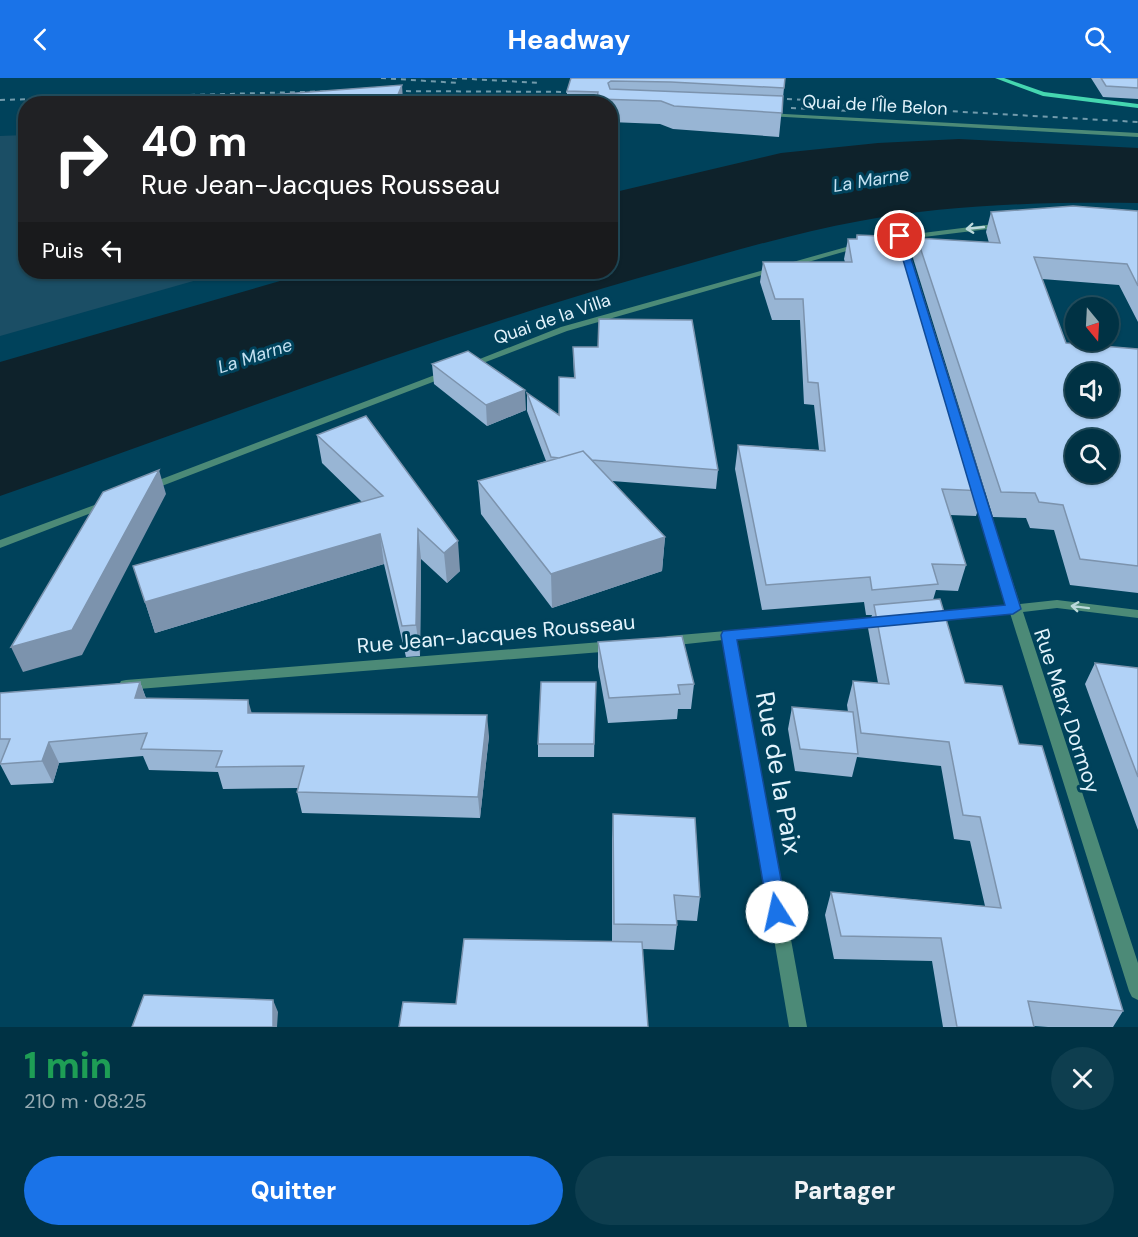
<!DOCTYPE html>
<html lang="fr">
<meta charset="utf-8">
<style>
body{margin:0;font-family:"DM Sans",sans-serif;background:#0e3e4f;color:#f1f3f6;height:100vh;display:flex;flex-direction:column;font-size:22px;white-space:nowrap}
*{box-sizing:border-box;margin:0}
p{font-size:20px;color:#95aab2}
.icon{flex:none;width:33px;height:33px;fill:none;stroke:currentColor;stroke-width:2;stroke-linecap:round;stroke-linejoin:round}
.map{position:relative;height:949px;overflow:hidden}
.drawer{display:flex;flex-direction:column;background:#003244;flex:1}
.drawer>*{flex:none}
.guide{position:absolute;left:18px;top:18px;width:600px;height:183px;border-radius:24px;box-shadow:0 2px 4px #0004,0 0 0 2px #224d5d;background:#202124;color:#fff;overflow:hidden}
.needle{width:39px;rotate:162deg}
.tools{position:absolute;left:1065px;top:219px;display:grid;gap:12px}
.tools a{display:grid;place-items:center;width:54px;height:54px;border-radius:50%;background:#003244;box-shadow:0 2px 4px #0004,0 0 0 2px #224d5d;font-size:30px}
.pin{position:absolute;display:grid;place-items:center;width:51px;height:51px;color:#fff;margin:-26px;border:3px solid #fff;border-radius:50%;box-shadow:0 2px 6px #0007}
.me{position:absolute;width:66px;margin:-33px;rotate:350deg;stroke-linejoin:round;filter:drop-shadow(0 0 4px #0008)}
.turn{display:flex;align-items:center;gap:21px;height:126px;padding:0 24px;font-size:27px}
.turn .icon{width:78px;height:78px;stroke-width:2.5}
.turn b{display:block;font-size:42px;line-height:51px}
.then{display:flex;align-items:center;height:57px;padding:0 24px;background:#0003;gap:12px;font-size:22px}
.round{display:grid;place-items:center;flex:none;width:63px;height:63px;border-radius:32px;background:#0e3e4f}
.overview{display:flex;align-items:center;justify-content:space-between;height:102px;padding:0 24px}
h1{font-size:36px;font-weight:800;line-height:45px;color:#1e9e55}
.cta{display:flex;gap:12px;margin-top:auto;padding:12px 24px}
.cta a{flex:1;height:69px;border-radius:36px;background:#1a73e8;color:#fff;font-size:24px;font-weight:800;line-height:69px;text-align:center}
.cta a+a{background:#0e3e4f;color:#f1f3f6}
header{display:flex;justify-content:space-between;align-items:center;height:78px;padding:0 24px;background:#1a73e8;color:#fff;font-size:27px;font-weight:800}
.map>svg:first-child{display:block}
.built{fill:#1b4e65}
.water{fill:#0e222b}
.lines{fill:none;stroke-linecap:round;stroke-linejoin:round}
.street{fill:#4c8a77;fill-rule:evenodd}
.primary{fill:#45d6b0;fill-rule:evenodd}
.rail{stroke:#729bac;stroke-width:2;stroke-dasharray:5 5;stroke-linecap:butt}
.wall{fill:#98b5d4}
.shaded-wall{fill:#7c93ad}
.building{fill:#b1d2f7;stroke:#7c93ad;stroke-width:1.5;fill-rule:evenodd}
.oneway{stroke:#bcd9db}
.route{fill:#1a73e8;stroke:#114b97;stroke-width:1.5}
.labels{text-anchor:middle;stroke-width:6;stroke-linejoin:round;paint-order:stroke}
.far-street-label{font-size:18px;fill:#e2f3fc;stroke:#00425b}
.far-water-label{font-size:18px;font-style:italic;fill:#c4e1f1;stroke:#00425b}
.street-label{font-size:21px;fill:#e2f3fc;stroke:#00425b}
.near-street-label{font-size:26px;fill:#e2f3fc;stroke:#00425b}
</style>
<header><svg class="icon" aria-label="back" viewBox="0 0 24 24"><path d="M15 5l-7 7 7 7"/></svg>Headway<svg class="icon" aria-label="search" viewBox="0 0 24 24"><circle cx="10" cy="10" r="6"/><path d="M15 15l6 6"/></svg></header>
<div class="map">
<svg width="1138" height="949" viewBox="0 0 1138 949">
<rect width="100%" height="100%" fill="#00425b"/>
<path class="built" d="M25 57 26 194H225L0 258V58Z"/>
<path class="water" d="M959 61 1138 70V125C1045 124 952 126 860 143 784 157 710 180 635 201 421 263 211 344 0 418V284L311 194H610L611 115 781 75 878 65Z"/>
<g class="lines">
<path class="street" d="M766 35 1138 55V59L768 38Z
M1002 145H1005V149L883 164 879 162 883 160Z
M857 166 864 168 567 253 470 290H464L462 288 561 249Z
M448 292 453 295 451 297 154 411 150 412 144 409 146 407Z
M976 406 982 409 1020 526 1057 522 1138 532V540L1057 530 1023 534 1138 885V922L1132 919 1129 913 1010 535 930 543 924 539 930 535 1007 527 970 409Z
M108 422 112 423 114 425 112 427 0 470V462Z
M886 539 891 540 892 543 891 546 736 561 807 949H789L723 562 668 568 663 566 661 563 663 560 668 558Z
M614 563 619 565 621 568 619 571 614 573 126 612 121 611 119 607 121 603 126 602Z"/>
<path class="primary" d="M995 0H1004L1044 14 1138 26V30L1043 18Z"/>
<path class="rail" d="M381 0 459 5
M452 0 541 5
M386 13 584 14
M767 20 851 24
M0 22 338 13
M843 27 1138 44
M791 30 851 33"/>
</g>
<path class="wall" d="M571 0H785L779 59 673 51 660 46 610 44V26H567V13Z
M1091 0H1138V21L1103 19Z
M1138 133V244L1119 207 1042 201 1066 265 1138 271V515L1070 507 1054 452 1030 450 1026 440 993 439 913 180 917 160 989 165 986 154 991 134Z
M857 157 984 413 976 438 950 437 966 487 958 513 936 512 933 522 965 605 1019 666 1123 933 1113 949H1048L1034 948V949H943L932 883 834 881 825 837 831 814 985 828 970 763 954 761 941 688 857 679 852 699 795 693 788 651 792 629 848 634 847 627 853 603 878 605 868 550 872 537H866L864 524 762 532 735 391 738 367 819 372 814 327 804 326 800 242H772L760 204 763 184H845L844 181 848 161H856Z
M573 269 718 392 716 411 612 403 665 459 662 493 552 530 481 436 478 403 546 383 527 333V315L559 337 574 300Z
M432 286 526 332 487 348 434 306Z
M366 338 460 493 447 505 421 481 420 578 406 579 384 486 155 555 145 524 362 424 322 385 317 357Z
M598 564 694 606 691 631H678L677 641 608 645 598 589Z
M1095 585 1138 590V752L1085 606Z
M140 604 146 620 251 635 489 658 480 740 302 735 297 714 298 710 223 711 218 694 149 692 143 678 59 685 53 705 11 707 0 686V615Z
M596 604 594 679H538V666Z
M613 736 700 819 697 843 676 842 677 847 674 872 643 871 456 926 612 864V761Z"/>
<path class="shaded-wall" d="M402 7 403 22 402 26H394Z
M525 312 526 332 487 348 486 327Z
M159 392 166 416 82 577 23 594 11 569Z
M418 451 421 481 420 578 416 547Z
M380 456 384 486 155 555 145 524Z
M665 459 662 493 552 530 551 496Z
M458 463 460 493 447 505 444 475Z
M140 604 148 626 135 620Z
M248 622 254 643 248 635Z
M487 637 489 658 480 740 478 719Z
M49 664 59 685 53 705 42 683Z
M273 922 278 934 277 949H273Z"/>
<path class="building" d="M571 0H785L784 10 671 4 611 3 608 5 610 11 783 18 782 35 674 28 661 23 597 21 598 14 567 13Z
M1101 0H1138V10L1106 8Z
M402 7 394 26H151Z
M1073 128 1138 133V208L1127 186 1034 179 1066 265 1138 271V488L1080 481 1063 427 1039 424 1035 415 1001 414 917 160 1000 165 991 134ZM1076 296H1108V328H1076ZM1076 362H1108V394H1076Z
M857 157 904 159 984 413 942 411 966 487 932 486 938 506 872 512 870 499 766 507 738 367 825 373 818 305 808 304 803 221H775L763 184H852L848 161H857Z
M599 241 692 242 718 392 592 382 583 373 559 380 551 379 527 315 559 337V299L575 300 573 269H598Z
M468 273 525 312 486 327 432 286Z
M366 338 458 463 444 475 418 451 416 547 402 548 380 456 145 524 133 488 383 418 317 357Z
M583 373 665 459 551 496 478 403Z
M159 392 72 552 11 569 103 414Z
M940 521 965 605 1002 608 1019 666 1042 668 1123 933 1028 923 1034 949H957L941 860 841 858 831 814 1001 830 980 739 963 737 949 664 861 655 853 603 889 606 874 527Z
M682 558 694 606 678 607 680 616 609 620 598 564Z
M1095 585 1138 590V699Z
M140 604 135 620 248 622V635L487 637 478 719 297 714 304 688 216 689 222 673 141 671 147 655 49 664 42 683 0 686 10 661H0V615Z
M541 604H596L594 666H538Z
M792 629 853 634 858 676 800 671Z
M613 736 695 740 700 819 674 817 677 847 614 846Z
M464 861 642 864 648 949H399L403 924 456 926Z
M144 917 273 922V949H132Z"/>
<defs><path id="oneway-shaft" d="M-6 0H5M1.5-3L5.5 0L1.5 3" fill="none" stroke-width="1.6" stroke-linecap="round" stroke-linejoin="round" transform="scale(1.5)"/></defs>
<g class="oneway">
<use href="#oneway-shaft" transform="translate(975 150) rotate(174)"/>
<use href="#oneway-shaft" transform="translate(1080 529) rotate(-173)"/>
</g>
<path class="route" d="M900 156 904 158 1021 531 1013 536 737 562 787 834 784 840 777 842 771 840 768 834 721 557 723 553 1005 527 896 158Z"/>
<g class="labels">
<g class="far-street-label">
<text transform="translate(875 27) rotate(3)" y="6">Quai de l'Île Belon</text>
<text transform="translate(552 241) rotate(-19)" y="6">Quai de la Villa</text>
</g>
<g class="far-water-label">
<text transform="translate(871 102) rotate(-9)" y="6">La Marne</text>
<text transform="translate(255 278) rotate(-18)" y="6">La Marne</text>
</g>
<g class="street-label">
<text transform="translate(496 556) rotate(-5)" y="7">Rue Jean-Jacques Rousseau</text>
<text transform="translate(1067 633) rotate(72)" y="7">Rue Marx Dormoy</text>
</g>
<g class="near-street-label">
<text transform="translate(779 695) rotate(80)" y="9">Rue de la Paix</text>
</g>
</g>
</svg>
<div class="tools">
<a><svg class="needle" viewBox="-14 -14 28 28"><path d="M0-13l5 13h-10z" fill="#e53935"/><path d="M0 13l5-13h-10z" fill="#95aab2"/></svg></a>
<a><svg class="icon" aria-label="sound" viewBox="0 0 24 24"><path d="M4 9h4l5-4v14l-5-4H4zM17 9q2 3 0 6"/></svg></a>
<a><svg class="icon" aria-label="search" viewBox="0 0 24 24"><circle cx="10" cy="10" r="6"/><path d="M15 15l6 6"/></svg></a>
</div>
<div class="pin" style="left:900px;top:158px;background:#d93025"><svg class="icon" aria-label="arrive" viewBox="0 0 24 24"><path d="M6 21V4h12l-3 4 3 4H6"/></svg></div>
<svg class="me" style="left:777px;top:834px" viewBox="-20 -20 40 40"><circle r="19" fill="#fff"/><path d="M0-13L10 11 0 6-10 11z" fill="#1a73e8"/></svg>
<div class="guide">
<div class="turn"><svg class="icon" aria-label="right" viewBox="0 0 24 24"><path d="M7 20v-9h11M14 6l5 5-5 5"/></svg><div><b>40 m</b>Rue Jean-Jacques Rousseau</div></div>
<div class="then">Puis<svg class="icon" aria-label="left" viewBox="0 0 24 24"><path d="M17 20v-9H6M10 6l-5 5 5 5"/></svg></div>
</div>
</div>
<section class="drawer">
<div class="overview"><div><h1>1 min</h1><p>210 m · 08:25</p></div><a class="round"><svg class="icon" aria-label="close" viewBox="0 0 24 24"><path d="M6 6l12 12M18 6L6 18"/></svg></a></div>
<div class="cta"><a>Quitter</a><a>Partager</a></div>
</section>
